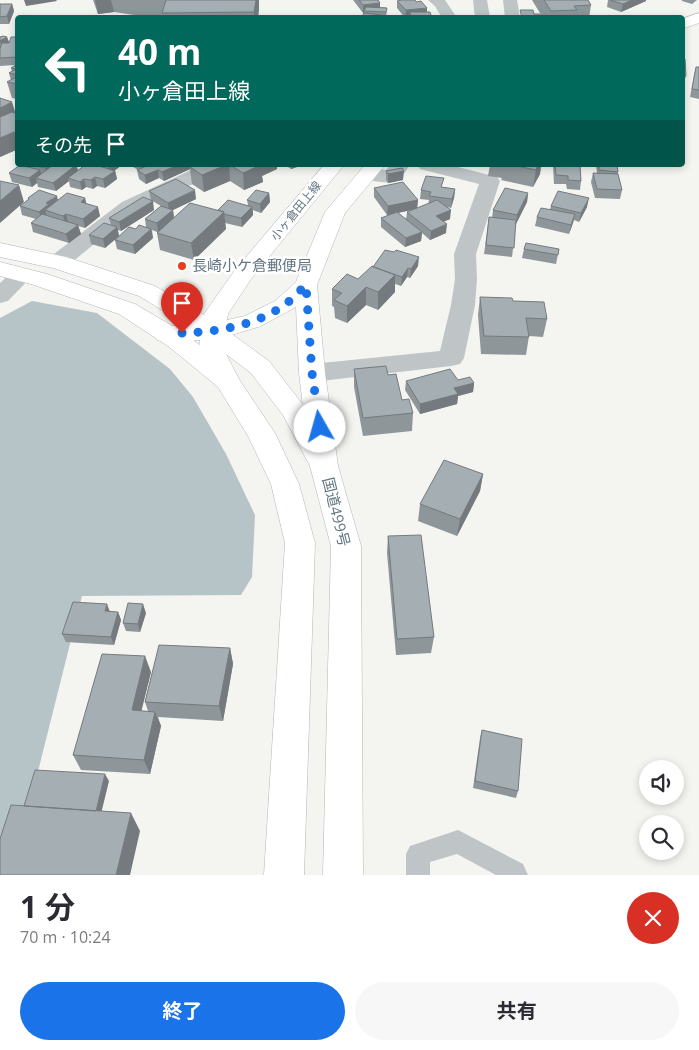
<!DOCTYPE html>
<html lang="ja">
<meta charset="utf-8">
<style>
body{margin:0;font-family:"Open Sans","Noto Sans JP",sans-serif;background:#f7f7f7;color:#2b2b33;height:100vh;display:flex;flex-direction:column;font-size:19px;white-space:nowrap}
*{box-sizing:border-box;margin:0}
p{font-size:16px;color:#7c7c81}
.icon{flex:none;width:28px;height:28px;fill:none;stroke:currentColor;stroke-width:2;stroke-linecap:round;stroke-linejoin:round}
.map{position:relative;height:875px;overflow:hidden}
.sheet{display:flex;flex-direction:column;background:#fff;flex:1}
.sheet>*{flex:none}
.hud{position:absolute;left:15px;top:15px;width:670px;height:152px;border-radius:5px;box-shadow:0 2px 8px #0003;background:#00695c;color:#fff;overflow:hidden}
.controls{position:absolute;left:639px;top:760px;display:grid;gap:10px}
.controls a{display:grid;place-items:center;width:45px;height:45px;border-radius:50%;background:#fff;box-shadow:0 2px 8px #0003;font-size:25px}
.pin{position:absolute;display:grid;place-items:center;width:42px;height:42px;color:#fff;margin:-51px -21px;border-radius:50% 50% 50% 0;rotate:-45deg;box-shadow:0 0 5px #0007}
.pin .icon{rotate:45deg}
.me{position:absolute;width:55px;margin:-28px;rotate:353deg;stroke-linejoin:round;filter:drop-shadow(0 0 4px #0008)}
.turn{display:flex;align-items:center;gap:18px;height:105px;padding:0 20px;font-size:22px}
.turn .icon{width:65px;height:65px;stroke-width:2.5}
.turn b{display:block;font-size:35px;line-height:42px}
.then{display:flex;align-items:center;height:48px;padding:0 20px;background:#0003;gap:10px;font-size:19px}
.round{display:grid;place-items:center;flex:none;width:52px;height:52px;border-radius:26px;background:#f7f7f7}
.overview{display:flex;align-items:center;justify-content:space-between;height:85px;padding:0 20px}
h1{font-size:30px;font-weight:700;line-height:38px}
.action{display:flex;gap:10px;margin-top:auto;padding:10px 20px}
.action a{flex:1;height:58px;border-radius:30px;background:#1a73e8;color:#fff;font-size:20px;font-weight:700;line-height:58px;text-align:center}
.action a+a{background:#f7f7f7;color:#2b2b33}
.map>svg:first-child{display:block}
.water{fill:#b6c4c7}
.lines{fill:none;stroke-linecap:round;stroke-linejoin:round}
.secondary-casing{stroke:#b3b9bd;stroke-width:1}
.trunk-casing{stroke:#b2b6b9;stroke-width:1}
.service{fill:#bfc4c6;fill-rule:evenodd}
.minor{fill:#bfc4c6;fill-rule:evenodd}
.secondary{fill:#fff;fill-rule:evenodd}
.trunk{fill:#fff;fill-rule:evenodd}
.wall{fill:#8e969a;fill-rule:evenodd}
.shaded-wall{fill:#747a7d}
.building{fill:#a5afb3;stroke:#747a7d}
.route{stroke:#1a73e8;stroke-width:9;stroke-dasharray:0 16.2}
.poi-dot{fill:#e73e1d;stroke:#fff;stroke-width:2}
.labels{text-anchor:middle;stroke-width:5;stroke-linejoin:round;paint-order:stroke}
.far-street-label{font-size:12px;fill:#627682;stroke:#fff}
.poi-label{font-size:15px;fill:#627682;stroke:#fff;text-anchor:start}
.street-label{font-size:15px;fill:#627682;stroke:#fff}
</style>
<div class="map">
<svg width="699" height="875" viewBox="0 0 699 875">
<rect width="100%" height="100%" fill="#f4f4f0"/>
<path class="water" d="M32 301 97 313 170 369 193 397 226 454 255 515 252 577 241 595 82 596 12 875H0V318Z"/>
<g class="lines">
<g class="secondary-casing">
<path id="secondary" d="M699 13V23L682 29V19Z
M324 165H344L251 279 228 314 227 320 245 316 275 301 296 282 325 212 365 165H385L345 213 317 285 325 373 338 466 334 474 324 477 314 474 310 466 299 373 296 307 261 326 225 337 223 348 240 381 236 387 227 390 218 387C210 375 197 355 200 340L166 342 157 340 154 334 157 328 166 326 202 325 204 314 235 270Z"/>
</g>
<g class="trunk-casing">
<path id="trunk" d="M0 243 66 257 155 286 211 319 269 361 307 410 338 466 361 546 363 875H323L331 546 310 466 283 415 251 373 193 329 139 296 53 268 0 257Z
M0 262 47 274 135 304 186 334 236 375 275 433 299 484 315 543 304 875H264L285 543 271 484 248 436 218 387 168 346 119 314 31 284 0 276Z"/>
</g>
<path class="service" d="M458 830 523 864 528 875H496L457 854 430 862V875H406V854L410 846Z"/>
<path class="minor" d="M428 0H445L457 18H442L435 6Z
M473 0H487L490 18H475Z
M503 0H517L520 18H505Z
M202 165H229L226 169 136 210 66 267 58 269 50 267 47 262 50 257 122 202Z
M390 165H410C406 170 402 178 397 181 388 185 369 180 360 178L357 174 360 170 367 168 386 170Z
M417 165H450L497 177 500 181 476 254 477 279 475 305 464 358 460 364 451 366 312 382 303 379 299 373 303 367 312 364 440 351 451 305 455 279 454 254 479 184 420 169Z
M22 268 30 270 33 275 8 301 0 303V283L14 270Z"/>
<use href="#secondary" class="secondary"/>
<use href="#trunk" class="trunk"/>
</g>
<path class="wall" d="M93 0H259V8L258 18H154L114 12 98 14Z
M353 0H378L380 3V7L387 8 386 18H361L364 13H363Z
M532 0H588L591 5 589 18H543Z
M608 0H646V1L621 12 607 7Z
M682 0H697L692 4 682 1Z
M397 1 416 2 427 8V12L432 18H405L397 8Z
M0 4H12L14 11 9 24H0Z
M18 31V99L12 98 7 82 11 80 9 73 12 71 11 68 15 65 0 66V37H7L9 43 17 37 15 32Z
M682 59 686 76 683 84H682Z
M696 67H699V99L690 97 694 75Z
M16 114H18V149L0 157Z
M27 165H80L77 167 78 171 98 166V165H122L115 170 117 179 105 188 97 186 93 189 86 187 82 190 70 187 69 181 56 191 38 187 37 183 32 187 12 182 9 173 28 167Z
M130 165H277V169L262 176 263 182 244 190 230 181 204 192 192 184 190 169 164 181 159 178 146 184 139 179 137 170H138Z
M285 165H300V166L291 169Z
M490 165H541L540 174 533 187 501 180 502 178 488 176Z
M553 165H580L581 181 580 190 567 189 566 184H554Z
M596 165H617L618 174 622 190 620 199 595 198 591 182 593 173H597Z
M386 171 403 180 388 183 386 180Z
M443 187 455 189 454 198 451 208 447 207 450 219 443 222 446 233 430 240 422 233 421 241 405 247 381 227V218L392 214 387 215 374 197V188L418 200 417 208 428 204 429 200 420 199 421 190ZM414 209 407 212 406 219 398 213Z
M149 191 196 199 173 210 174 217 248 205 247 200 269 193 270 202 261 213 253 210V215L242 227 225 223 226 229 194 260 160 250 157 233V232L152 230 153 238 135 254 117 249 115 240 118 237 105 248 91 244 89 235 111 225 109 218 154 210 121 231 118 230 119 236 136 229 146 227 145 219 161 206 151 200Z
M528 193 527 202 516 224 512 257 484 254 489 217 492 218 493 210Z
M28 198 58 200 85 198 86 203 100 216 85 228 78 226 81 234 69 243 33 232 31 223 36 219 22 215 20 206 28 200Z
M551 206 587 207 579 222 574 220 569 234 535 226 537 217 550 209Z
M524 249H559L556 264 522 258Z
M418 266 410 278 407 277 401 286 395 284V292L378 310 366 305 347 323 335 318 334 307 332 306V289L358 279 373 267Z
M480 297 513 301 547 319 543 337 529 336 526 355 481 354 478 315Z
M354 369 388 375 402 400 413 413 412 431 363 436 354 387Z
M458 380 474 383 473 392 458 396 457 404 420 414 405 390 406 381Z
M483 474 480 491 457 536 418 521 420 504Z
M388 536 434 637 431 653 396 655 387 553Z
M118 612 121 620 114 645 66 642 62 634Z
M146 613 140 632 126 631 123 623Z
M230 648 233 664 223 721 158 717 161 726 150 774 81 770 73 755 151 672 141 711H148L145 702Z
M482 730 518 791 516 798 473 788 480 738Z"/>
<path class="shaded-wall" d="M24 0H56L57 1 26 6Z
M95 0H111L114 12 98 14Z
M256 0H259V8L258 18H255L254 12Z
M632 0H646V1L621 12 623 4Z
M380 3V11H364V13H363V5Z
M12 4 14 11 9 24 7 16Z
M427 8V15L410 12 409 17 405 18 406 10Z
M7 37 10 45 2 49 0 41Z
M12 102 17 118 0 125V108Z
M14 132 18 142V149L0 157V138Z
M50 165H60L47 177 45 168Z
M73 165H80L77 167 79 174 68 178 69 181 56 191 53 183Z
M108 165H122L110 174Z
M141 165H159L142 173Z
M178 165H198L190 167V169L164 181 162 172Z
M226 165H229L230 181 204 192 202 175Z
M256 165H277V169L262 176 263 182 244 190 243 173Z
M291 165H300V166L291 169Z
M538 165H541L540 174 533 187 536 170Z
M40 170 43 179 36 178 37 183 32 187 29 178Z
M158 170 159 178 146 184 145 175Z
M115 171 117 179 105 188 103 179Z
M404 171 403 180 388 183V174Z
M95 177 97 186 93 189 91 180Z
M84 179 86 187 82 190 80 182Z
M19 185 24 202 0 223V201Z
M455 189 454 198 451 208 452 199Z
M195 190 196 199 173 210 174 219 158 232 157 223 169 212 168 203Z
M269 193 270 202 261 213 260 204Z
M528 193 527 202 516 224 517 215Z
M57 196 59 205 49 212 45 210 47 217 42 221 39 212 46 203Z
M85 198 87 207 81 202Z
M589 198 587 207 579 222 581 213Z
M418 200 417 209 387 215 388 206Z
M153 201 154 210 121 231 119 222Z
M98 207 100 216 85 228 83 219Z
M252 207 253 215 242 227 241 218Z
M451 210 450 219 435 225 436 216Z
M224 212 226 229 194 260 191 243Z
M66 214 68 223 66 225 63 216Z
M575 214 573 223 569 234 571 225Z
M447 224 446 233 430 240 431 231Z
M78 225 81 234 69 243 66 234Z
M117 227 119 236 105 248 103 239Z
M151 229 153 238 135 254 133 245Z
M422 232 421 241 405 247 406 238Z
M419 257 418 266 410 278 411 269Z
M408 268 407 277 401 286 402 277Z
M395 275V292L378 310V292Z
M366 287V305L347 323V306Z
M474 383 473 392 458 396 457 404 420 414V404L454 388Z
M483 474 480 491 457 536 460 519Z
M107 604 110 612 105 611Z
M143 604 146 613 140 632 138 624Z
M118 612 121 620 114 645 111 637Z
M230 648 233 664 223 721 219 706Z
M145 656 151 672 138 725 132 710Z
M155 712 161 726 150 774 144 760Z
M105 774 109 781 100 818 96 811Z
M131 813 140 831 130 875H116Z"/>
<path class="building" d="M166 0H256L254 12 162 13Z
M359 0H378L380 3 363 5Z
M402 0H415L416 2 421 1 427 8 406 10 397 1Z
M544 0H588L591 5 574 6 577 10 551 11Z
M610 0H632L623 4Z
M0 4H12L7 16 0 17Z
M366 7 387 8 386 12 364 11Z
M520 10H533L534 14H540L541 18H522Z
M410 12H430L432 18H411Z
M364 13 381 15 380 17 384 18H361Z
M3 36 7 37 0 41V37Z
M11 37H18V57L0 58V49L2 43H9Z
M682 59H685L686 76 682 75Z
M18 64V75L9 73 16 69 11 68Z
M696 67H699V90L692 89Z
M18 76V84L7 82Z
M0 98 12 102 0 108Z
M12 112 18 114V133L14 132 0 138V117Z
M20 165 40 170 29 178 9 173Z
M32 165H50L45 168Z
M53 165H76L53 183 36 178Z
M85 165H96L115 171 103 179 95 177 91 180 84 179 80 182 68 178Z
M149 165H178L162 172 158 170 145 175 137 170Z
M195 165H226L202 175 190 167Z
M230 165H261L243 173Z
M512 165H538L536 170Z
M555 165H580L581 181 568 180V176L556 175Z
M599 165H617L618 172 599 170Z
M402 168 404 171 388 174 386 171Z
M593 173 618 174 622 190 597 189Z
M426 176 444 178 441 187 455 189 452 199 429 196 431 192 421 190Z
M176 179 195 190 168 203 149 191Z
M0 181 19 185 0 201Z
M403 182 418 200 388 206 374 188Z
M505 188 528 193 517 215 493 210Z
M39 190 57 196 46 203 49 204 39 212 20 206 29 199 28 198Z
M256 190 269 193 260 204 247 200Z
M558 191 589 198 581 213 551 206Z
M67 193 85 198 81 202 98 207 83 219 66 214 63 216 45 210Z
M143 197 153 201 119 222 109 218Z
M228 200 252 207 241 218 224 214V212L218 210Z
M437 200 451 210 436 216 447 224 431 231 407 212Z
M190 203 224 212 191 243 157 233Z
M161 206 173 210 157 223 145 219Z
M541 208 575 214 571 225 537 217Z
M397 212 422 232 406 238 381 218Z
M42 214 78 225 66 234 31 223Z
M489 217 516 220 514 248 486 245Z
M104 223 117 227 103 239 89 235Z
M139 225 151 229 133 245 115 240 129 227 136 229Z
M526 243 559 249 558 255 524 249Z
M385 250 394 252 396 250 419 257 411 269 408 268 402 277 373 267Z
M372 266 395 275 378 292 366 287 347 306 334 300 342 293 332 289 347 274 358 279Z
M480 297 512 298 513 301 544 302 547 319 526 318 529 337 484 336Z
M386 366 388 375 396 374 402 400 409 399 413 413 363 418 354 369Z
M450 369 458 380 470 377 474 383 454 388 458 394 420 404 406 381Z
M444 460 483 474 460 519 420 504Z
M421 535 434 637 397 639 388 536Z
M73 602 107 604 105 611 118 612 111 637 62 634Z
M128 603 143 604 138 624 123 623Z
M159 645 230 648 219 706 145 702Z
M102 654 145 656 132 710 155 712 144 760 73 755Z
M482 730 522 739 518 791 475 781Z
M35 770 105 774 96 811 24 806Z
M11 805 131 813 116 875H0V839Z"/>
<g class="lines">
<path class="route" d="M182 333C216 332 254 326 283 306 292 300 299 291 306 285L312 373 320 427"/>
</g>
<circle class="poi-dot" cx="182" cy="266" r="5"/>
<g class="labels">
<g class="far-street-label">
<text transform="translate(296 211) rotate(-51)" y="4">小ヶ倉田上線</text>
</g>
<g class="poi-label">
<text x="192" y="271">長崎小ケ倉郵便局</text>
</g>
<g class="street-label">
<text transform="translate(336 512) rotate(76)" y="5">国道499号</text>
</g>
</g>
</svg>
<div class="controls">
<a><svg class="icon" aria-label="sound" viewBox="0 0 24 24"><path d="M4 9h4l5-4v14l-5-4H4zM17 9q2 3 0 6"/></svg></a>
<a><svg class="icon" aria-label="search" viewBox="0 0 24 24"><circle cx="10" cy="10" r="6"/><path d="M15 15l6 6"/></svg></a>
</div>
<div class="pin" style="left:182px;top:333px;background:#d93025"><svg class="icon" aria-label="arrive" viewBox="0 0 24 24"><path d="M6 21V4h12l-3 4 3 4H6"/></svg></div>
<svg class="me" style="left:320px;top:427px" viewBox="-20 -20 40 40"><circle r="19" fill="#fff"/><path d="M0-13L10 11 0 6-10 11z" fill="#1a73e8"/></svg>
<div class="hud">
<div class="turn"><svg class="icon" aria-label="left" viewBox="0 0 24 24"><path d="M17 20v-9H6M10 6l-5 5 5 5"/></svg><div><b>40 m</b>小ヶ倉田上線</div></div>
<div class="then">その先<svg class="icon" aria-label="arrive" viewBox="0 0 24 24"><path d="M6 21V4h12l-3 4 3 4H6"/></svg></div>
</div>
</div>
<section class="sheet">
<div class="overview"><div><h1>1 分</h1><p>70 m · 10:24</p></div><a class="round" style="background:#d93025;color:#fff"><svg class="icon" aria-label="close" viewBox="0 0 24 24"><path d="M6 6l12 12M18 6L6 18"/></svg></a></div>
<div class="action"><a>終了</a><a>共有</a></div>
</section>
